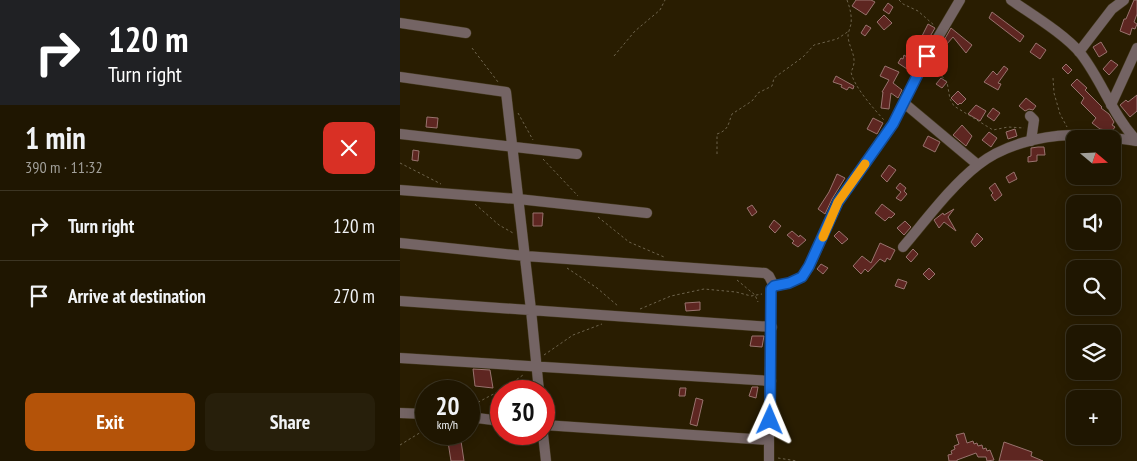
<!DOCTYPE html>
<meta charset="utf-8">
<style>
body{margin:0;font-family:"PT Sans Narrow",sans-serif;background:#271f0b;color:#f1f3f6;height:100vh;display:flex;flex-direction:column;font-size:19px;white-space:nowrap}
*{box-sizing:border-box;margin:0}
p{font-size:16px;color:#a19f99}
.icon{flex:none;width:28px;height:28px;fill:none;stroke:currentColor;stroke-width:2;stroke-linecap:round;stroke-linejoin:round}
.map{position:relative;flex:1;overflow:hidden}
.drawer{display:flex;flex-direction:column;background:#1f1601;width:400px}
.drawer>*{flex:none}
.top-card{background:#202124;color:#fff;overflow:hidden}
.needle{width:32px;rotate:109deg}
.controls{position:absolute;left:666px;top:130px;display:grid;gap:10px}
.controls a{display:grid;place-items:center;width:55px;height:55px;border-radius:10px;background:#1f1601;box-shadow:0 2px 12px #0003,0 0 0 1px #3c3523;font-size:25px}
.speed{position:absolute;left:15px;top:380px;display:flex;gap:10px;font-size:25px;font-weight:700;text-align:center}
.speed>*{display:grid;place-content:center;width:65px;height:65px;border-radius:50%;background:#1f1601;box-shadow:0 2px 12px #0003,0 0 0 1px #3c3523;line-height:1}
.speed small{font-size:12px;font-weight:400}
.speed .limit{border:8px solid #d22;background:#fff;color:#111}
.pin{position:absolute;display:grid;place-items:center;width:42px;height:42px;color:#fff;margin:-21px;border-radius:10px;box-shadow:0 2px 8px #0006}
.me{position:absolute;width:55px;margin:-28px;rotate:1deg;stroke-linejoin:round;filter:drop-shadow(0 0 4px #0008)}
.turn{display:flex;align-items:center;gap:18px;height:105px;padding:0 25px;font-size:22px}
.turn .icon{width:65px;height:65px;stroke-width:2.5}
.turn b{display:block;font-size:35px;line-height:42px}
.round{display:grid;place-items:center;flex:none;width:52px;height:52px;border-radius:10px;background:#271f0b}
.headline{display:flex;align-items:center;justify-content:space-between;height:85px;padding:0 25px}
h1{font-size:30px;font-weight:700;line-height:38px}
.button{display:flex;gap:10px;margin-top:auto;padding:10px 25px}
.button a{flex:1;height:58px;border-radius:10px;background:#b45309;color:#fff;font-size:20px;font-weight:700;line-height:58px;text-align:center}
.button a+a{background:#271f0b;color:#f1f3f6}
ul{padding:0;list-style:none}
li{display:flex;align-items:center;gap:15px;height:70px;padding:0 25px;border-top:1px solid #3c3523}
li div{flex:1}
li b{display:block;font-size:19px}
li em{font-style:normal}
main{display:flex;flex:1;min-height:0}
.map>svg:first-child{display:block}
.building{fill:#5e2621;stroke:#98736e}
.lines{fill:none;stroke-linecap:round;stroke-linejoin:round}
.minor-casing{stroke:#453a20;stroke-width:11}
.path{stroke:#6d634c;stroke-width:1;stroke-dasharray:2.5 2.5;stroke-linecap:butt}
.minor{stroke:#746464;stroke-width:10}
.route-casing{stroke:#114b97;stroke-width:12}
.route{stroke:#1a73e8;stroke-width:9}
.slow{stroke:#f59e0b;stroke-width:9}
</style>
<main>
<section class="drawer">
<div class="top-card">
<div class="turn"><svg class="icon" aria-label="right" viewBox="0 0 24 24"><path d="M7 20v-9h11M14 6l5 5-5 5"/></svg><div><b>120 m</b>Turn right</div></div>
</div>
<div class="headline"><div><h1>1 min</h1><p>390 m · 11:32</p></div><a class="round" style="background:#d93025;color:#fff"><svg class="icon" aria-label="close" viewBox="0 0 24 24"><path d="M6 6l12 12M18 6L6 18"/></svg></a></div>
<ul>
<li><svg class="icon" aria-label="right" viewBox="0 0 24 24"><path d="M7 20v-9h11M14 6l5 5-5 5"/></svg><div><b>Turn right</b></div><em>120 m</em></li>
<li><svg class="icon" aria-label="arrive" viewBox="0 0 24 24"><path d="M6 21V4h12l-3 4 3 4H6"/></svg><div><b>Arrive at destination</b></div><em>270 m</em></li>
</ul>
<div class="button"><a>Exit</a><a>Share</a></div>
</section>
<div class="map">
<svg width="737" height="461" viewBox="0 0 737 461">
<rect width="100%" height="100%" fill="#291d01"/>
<path class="building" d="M456 0H471L475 2 466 15 452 6Z
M734 0H737V14L734 22 737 24 735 29 732 28 730 35 720 31 724 19H726Z
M488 3 493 7 489 14 483 10Z
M592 12 624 36 620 42 589 18Z
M484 15 492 23 484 30 477 22Z
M528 24 535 28 528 40 522 36Z
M466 25 471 28 465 36 461 33Z
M551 28 572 45 566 53 553 37 540 52 541 53 534 64 531 63Z
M510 42 519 46 517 51 507 47Z
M701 42 707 52 699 57 693 47Z
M636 43 646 50 640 59 630 52Z
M504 55 513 61 507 69 498 63 501 58 503 59Z
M711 60 718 65 709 75 703 69Z
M666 64 672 70 668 74 662 68Z
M485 66 499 72 493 83 502 90 498 98 491 93 489 109 481 108 483 92H482L489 80 480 76Z
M604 66 608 69 598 83 601 84 598 90 584 82 593 71 597 75Z
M436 76 454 86 453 89 449 87 447 90 441 87 442 85 433 82Z
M541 78 547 82 542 88 536 84Z
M677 79 687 88 685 90 702 107 701 108 709 114 714 122 712 125 715 127 712 131 700 129 692 123 696 118 681 103 684 98 671 85Z
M558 91 566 99 561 104 560 103 558 105 551 98Z
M737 95V111L730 117 720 105 726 100 728 102Z
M626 98 636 106 633 110 629 109 625 111 619 106Z
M576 105 586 111 580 121 568 114Z
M593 108 600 113 594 121 587 116Z
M27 117 38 118 37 128 26 127Z
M473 118 483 123 477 134 467 129Z
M562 125 572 136 566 146 553 135Z
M615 129 617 136 608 139 606 132Z
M589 132 597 138 591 147 582 140Z
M528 136 540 142 535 152 523 146Z
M638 147H644L645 155H637V161L628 162V157L631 156V148Z
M13 150 19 151 18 161 12 160Z
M489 165 496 170 487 182 481 176Z
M614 172 617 179 609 183 606 177Z
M437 174 445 178 432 199 425 214 418 209 429 192Z
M500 183 506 188 504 191 507 194 501 201 496 198 501 192 496 188Z
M595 183 602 195 595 201 591 195 593 193 589 188Z
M482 204 495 214 491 218 489 217 485 221 475 213Z
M352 205 357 212 352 216 347 208Z
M554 209 548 217 556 231 544 222 539 228 534 220 543 213 544 215Z
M133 213H143L142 226H133Z
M374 220 381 226 375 233 369 227Z
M505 221 511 227 504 235 497 228Z
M392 231 399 237 400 235 406 240 398 247 392 243 394 241 387 235Z
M439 231 448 239 442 244 434 236Z
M577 233 583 239 575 247 571 242Z
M480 243 495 250 490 260 487 258 485 262 480 259 468 272 465 269 461 274 453 266 462 256 471 263Z
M513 249 518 254 511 262 506 257Z
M421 264 428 268 423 274 417 269Z
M529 268 535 274 529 280 523 274Z
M498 279 507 282 504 289 495 286Z
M300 302V310L286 311 285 303Z
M352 336H364L362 347 350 346Z
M73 369 90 370 93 388 75 386Z
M352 387H358L356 398 349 396Z
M280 388H286L285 396H279Z
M296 398 303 400 297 426 290 424Z
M564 433 567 443 573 441 574 444 577 443 578 446 582 445 583 449 586 448 587 451 590 450 594 460 587 461 586 457H578L576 453 557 460V461H549L548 455 552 454 551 451 555 449 554 446 559 444 556 435Z
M61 441 64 461H51L48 442Z
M604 442 632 452 631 456 643 461H599Z"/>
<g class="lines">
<g class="minor-casing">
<path id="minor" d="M611 0C631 14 666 35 681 54 702 81 713 116 737 141
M0 23 66 33
M679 52 712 9 724 0
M0 77 106 92 131 310 139 391
M504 103 578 165
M711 105 737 48
M630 116 634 120 631 141
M0 134 177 154
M0 190 118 199 247 213
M0 243 125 256 365 273 369 276 374 286
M503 247C526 220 551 186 578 165 603 145 640 136 671 135 693 134 715 138 736 141
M0 301 372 327
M0 358 371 381
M0 413 26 414
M69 417 101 421
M144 425 369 440V461
M143 434 146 461
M369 440 371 289 374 286 389 283 402 277 409 267 438 202 493 124 527 56 560 0"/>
</g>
<path class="path" d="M447 0C450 8 452 16 451 24 450 28 448 33 448 36 449 50 459 57 451 72 454 87 474 109 484 120
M499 0 503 4 518 11 535 26
M72 48 98 82
M214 56 235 31 260 10 265 0
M532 65 547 82 550 99 554 106 593 130 608 127 624 128
M653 78 654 93 660 114 667 127
M118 113 133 140
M317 154V134C329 130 328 124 332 114L352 101 358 93 372 86 374 78 403 57 414 45 437 39 449 31
M143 159 178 196
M0 163 41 184
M704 176 705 181
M75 204 99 225 113 233
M198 217 229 242 264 257
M167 268 197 288 218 306
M337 280 355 295 358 302
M240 309 271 296 304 289 336 292 351 296 362 294
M144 355 173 335 202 324
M69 407 105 388 123 375
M0 445 26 429
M378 458 397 461"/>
<use href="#minor" class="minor"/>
</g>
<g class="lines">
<g class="route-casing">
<path id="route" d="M370 420 371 289 374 286 389 283 402 277 409 266 438 202 493 124 527 56"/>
</g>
<use href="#route" class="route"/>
<path class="slow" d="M423 237 438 202 465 164"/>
</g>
</svg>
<div class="controls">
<a><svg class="needle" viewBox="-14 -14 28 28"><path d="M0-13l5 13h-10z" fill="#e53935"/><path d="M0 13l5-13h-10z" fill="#a19f99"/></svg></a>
<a><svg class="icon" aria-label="sound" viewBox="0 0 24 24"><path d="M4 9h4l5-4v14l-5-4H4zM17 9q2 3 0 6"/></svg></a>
<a><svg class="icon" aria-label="search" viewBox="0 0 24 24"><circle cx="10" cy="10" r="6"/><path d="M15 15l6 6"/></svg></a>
<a><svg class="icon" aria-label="layers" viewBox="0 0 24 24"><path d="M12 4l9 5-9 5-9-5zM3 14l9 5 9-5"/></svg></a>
<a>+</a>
</div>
<div class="speed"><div>20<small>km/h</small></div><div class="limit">30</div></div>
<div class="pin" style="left:527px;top:56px;background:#d93025"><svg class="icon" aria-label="arrive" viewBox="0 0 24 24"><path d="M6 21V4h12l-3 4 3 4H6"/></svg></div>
<svg class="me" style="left:370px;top:420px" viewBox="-20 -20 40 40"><path d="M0-17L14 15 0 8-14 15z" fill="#1a73e8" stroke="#fff" stroke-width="4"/></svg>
</div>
</main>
